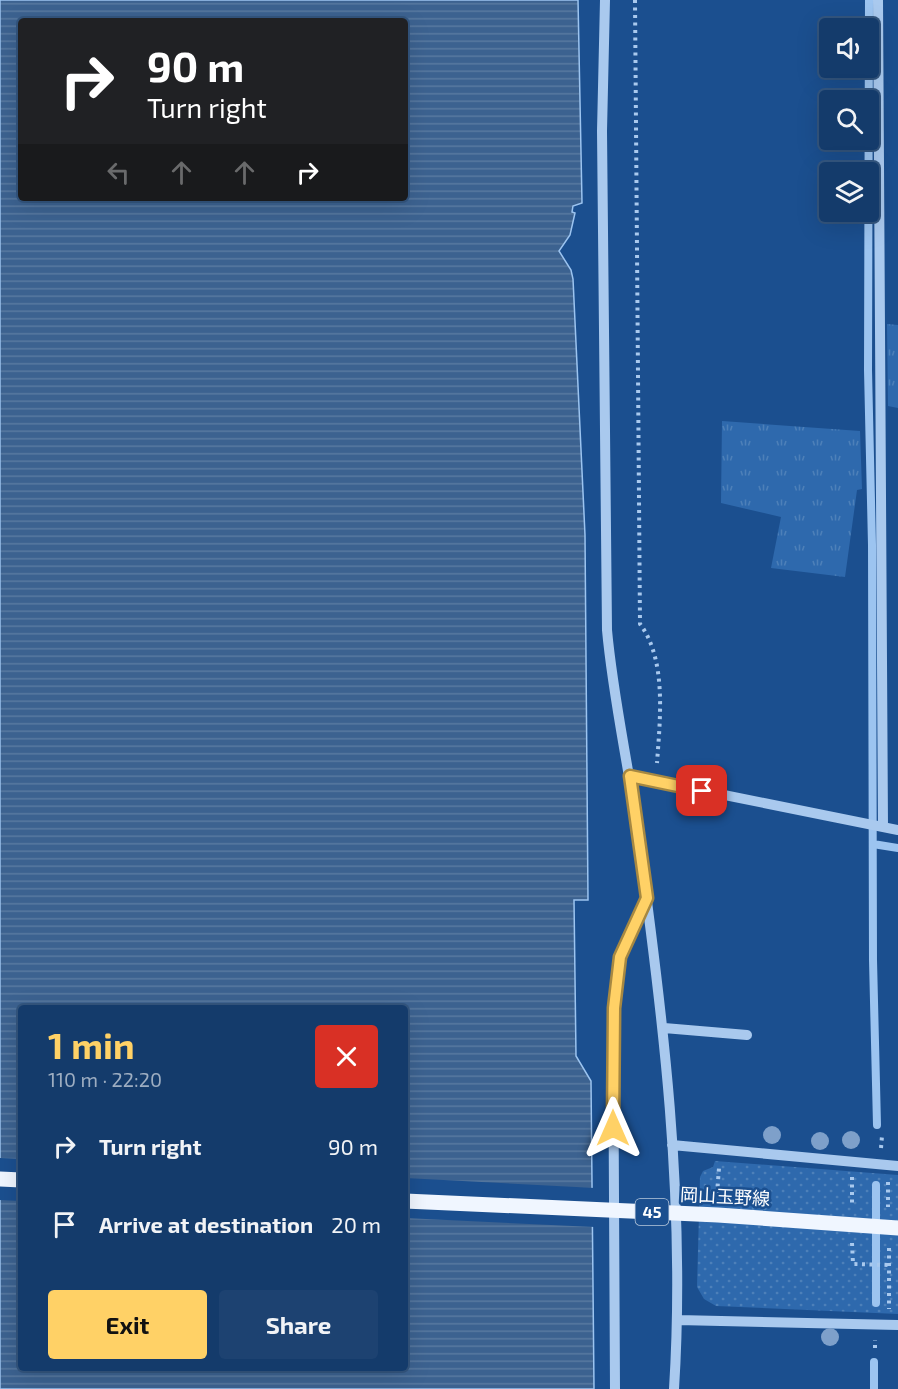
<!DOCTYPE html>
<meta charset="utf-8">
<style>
body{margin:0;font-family:"Exo 2","Noto Sans JP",sans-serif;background:#1d4271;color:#f1f3f6;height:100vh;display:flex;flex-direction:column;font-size:22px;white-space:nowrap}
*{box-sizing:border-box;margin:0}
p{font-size:20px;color:#9dadc1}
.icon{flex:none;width:33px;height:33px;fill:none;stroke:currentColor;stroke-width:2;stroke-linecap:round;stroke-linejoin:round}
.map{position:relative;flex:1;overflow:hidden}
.drawer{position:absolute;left:18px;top:1005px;width:390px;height:366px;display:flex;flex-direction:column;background:#143b6b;border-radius:6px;box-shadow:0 6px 24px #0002,0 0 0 2px #33557e}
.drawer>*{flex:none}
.banner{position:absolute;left:18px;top:18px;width:390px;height:183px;border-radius:6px;box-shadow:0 6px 24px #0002,0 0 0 2px #33557e;background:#202124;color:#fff;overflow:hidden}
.controls{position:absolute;left:819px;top:18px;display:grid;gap:12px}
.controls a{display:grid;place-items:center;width:60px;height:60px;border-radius:6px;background:#143b6b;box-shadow:0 6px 24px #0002,0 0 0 2px #33557e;font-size:30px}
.pin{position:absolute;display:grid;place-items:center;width:51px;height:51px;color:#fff;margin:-26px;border-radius:12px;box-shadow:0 3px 9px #0006}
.me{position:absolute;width:66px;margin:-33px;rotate:0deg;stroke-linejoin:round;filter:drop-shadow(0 0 4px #0008)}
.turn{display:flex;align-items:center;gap:21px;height:126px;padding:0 30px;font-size:27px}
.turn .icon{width:78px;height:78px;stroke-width:2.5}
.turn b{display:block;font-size:42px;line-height:51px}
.lanes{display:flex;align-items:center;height:57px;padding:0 30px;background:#0003;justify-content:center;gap:30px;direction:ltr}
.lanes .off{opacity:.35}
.round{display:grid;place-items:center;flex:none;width:63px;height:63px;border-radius:6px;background:#1d4271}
.summary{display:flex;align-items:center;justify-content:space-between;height:102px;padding:0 30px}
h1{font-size:36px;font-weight:700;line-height:45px;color:#ffd166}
.cta{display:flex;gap:12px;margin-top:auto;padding:12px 30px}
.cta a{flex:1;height:69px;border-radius:6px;background:#ffd166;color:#111;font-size:24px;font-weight:700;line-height:69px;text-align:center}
.cta a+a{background:#1d4271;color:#f1f3f6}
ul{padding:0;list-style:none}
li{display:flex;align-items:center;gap:18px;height:78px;padding:0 30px}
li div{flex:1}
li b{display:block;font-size:22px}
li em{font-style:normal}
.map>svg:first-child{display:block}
.grass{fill:url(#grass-tufts)}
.park{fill:url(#park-dots)}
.water{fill:url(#water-rules);stroke:#9cc4f0;stroke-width:1.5;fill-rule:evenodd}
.pier{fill:#1b4f8f}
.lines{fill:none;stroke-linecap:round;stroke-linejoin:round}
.stream{stroke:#9cc4f0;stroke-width:8}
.path{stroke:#a9c9ee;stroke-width:4;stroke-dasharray:3 4.5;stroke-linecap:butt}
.minor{stroke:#a9c9ee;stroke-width:10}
.major{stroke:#f0f6ff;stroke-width:15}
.major-bridge{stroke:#f0f6ff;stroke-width:15}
.tree{fill:#7ea0ca}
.route-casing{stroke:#a68842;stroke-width:15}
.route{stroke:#ffd166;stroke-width:10}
.labels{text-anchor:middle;stroke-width:5;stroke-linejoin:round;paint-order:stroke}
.shield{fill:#1b4f8f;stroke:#bbcadd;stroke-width:1.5}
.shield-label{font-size:16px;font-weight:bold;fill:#fff}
.street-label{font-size:18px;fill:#fff;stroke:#1b4f8f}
</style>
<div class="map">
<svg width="898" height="1389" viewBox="0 0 898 1389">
<defs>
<pattern id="grass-tufts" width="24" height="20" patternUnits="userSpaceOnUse" patternTransform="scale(1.5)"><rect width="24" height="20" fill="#2e69ad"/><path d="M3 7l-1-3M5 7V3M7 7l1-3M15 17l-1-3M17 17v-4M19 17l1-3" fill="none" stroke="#4d80b9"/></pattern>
<pattern id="park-dots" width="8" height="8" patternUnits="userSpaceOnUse" patternTransform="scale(1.5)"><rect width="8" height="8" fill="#2e69ad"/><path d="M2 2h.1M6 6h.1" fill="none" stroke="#4d80b9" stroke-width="1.8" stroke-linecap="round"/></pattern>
<pattern id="water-rules" width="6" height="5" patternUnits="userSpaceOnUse" patternTransform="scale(1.5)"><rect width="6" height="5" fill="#3c6290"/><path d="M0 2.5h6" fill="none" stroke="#597aa1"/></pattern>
</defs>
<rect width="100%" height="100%" fill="#1b4f8f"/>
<path class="grass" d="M887 324 898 325V408L888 406Z
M722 421 860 431 862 489 857 490 845 577 771 568 781 517 721 503Z"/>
<path class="park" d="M715 1161 898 1175V1314L716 1306 704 1299 697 1287 700 1177 703 1171 713 1167Z"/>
<path class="water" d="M0 0H578L582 203 573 206 572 212 575 213 570 235 559 251 571 270 573 279 585 535 588 900H574L576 1056 591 1081 594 1389H0ZM21 21H405V198H21ZM21 1008H405V1368H21Z"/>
<path class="pier" d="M0 1158 21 1159V1201L0 1200Z
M405 1178 595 1188V1227L405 1218Z"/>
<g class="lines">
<path class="stream" d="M869 0 868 370 872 545 873 960 877 1125
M873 844 898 848
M876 1303V1185
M874 1389V1362"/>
<path class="path" d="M635 0 640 624C667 660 660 720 657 763
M881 1148 882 1136
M852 1177V1206
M888 1182V1207
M717 1194 719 1168
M852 1243 853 1264 889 1265
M889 1248V1309
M875 1348V1340"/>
<path class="minor" d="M605 0 602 131 607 630C613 697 628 762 637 828 663 1014 686 1201 674 1389
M878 0 883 827
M630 776 898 830
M664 1028 747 1035
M672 1145 898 1166
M678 1320 898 1325
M615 1389 613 1008 620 957 646 899"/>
<path class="major" d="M0 1179 21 1180"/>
<path class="major-bridge" d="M405 1201 718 1215 898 1228"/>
</g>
<g class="tree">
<circle cx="772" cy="1135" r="9"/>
<circle cx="851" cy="1140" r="9"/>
<circle cx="820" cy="1141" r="9"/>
<circle cx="830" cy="1337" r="9"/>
</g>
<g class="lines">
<g class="route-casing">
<path id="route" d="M613 1128 614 1008 620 957 647 898 630 776 702 791"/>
</g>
<use href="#route" class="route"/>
</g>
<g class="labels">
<rect class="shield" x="635.5" y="1199" width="33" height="26" rx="4.5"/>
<g class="shield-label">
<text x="652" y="1218">45</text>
</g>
<g class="street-label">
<text transform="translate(725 1197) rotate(3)" y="6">岡山玉野線</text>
</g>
</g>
</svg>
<div class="controls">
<a><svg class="icon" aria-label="sound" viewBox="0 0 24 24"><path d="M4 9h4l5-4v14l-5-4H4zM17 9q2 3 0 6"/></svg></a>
<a><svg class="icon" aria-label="search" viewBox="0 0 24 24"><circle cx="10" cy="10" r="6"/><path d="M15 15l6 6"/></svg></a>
<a><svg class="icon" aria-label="layers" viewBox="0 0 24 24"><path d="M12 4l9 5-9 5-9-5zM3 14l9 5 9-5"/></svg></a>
</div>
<div class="pin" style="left:702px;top:791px;background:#d93025"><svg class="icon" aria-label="arrive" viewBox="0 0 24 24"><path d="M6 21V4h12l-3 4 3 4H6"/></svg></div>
<svg class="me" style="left:613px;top:1128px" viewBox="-20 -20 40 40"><path d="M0-17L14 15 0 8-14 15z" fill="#ffd166" stroke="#fff" stroke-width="4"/></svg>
<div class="banner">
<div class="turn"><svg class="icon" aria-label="right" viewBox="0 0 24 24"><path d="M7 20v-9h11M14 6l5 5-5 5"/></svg><div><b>90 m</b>Turn right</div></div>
<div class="lanes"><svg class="icon off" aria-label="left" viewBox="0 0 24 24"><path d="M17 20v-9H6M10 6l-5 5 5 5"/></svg><svg class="icon off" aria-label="ahead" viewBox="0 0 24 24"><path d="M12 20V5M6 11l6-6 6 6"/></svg><svg class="icon off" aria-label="ahead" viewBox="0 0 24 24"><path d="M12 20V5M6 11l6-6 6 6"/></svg><svg class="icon" aria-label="right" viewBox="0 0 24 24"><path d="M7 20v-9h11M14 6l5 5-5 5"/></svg></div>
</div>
<section class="drawer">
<div class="summary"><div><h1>1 min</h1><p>110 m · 22:20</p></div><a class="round" style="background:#d93025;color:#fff"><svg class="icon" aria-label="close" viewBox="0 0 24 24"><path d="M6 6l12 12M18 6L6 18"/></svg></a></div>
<ul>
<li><svg class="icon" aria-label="right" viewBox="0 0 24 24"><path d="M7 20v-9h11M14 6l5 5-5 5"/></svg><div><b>Turn right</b></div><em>90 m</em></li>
<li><svg class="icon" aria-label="arrive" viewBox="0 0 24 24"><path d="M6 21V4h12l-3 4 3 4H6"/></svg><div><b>Arrive at destination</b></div><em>20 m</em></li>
</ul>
<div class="cta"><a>Exit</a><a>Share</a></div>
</section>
</div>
